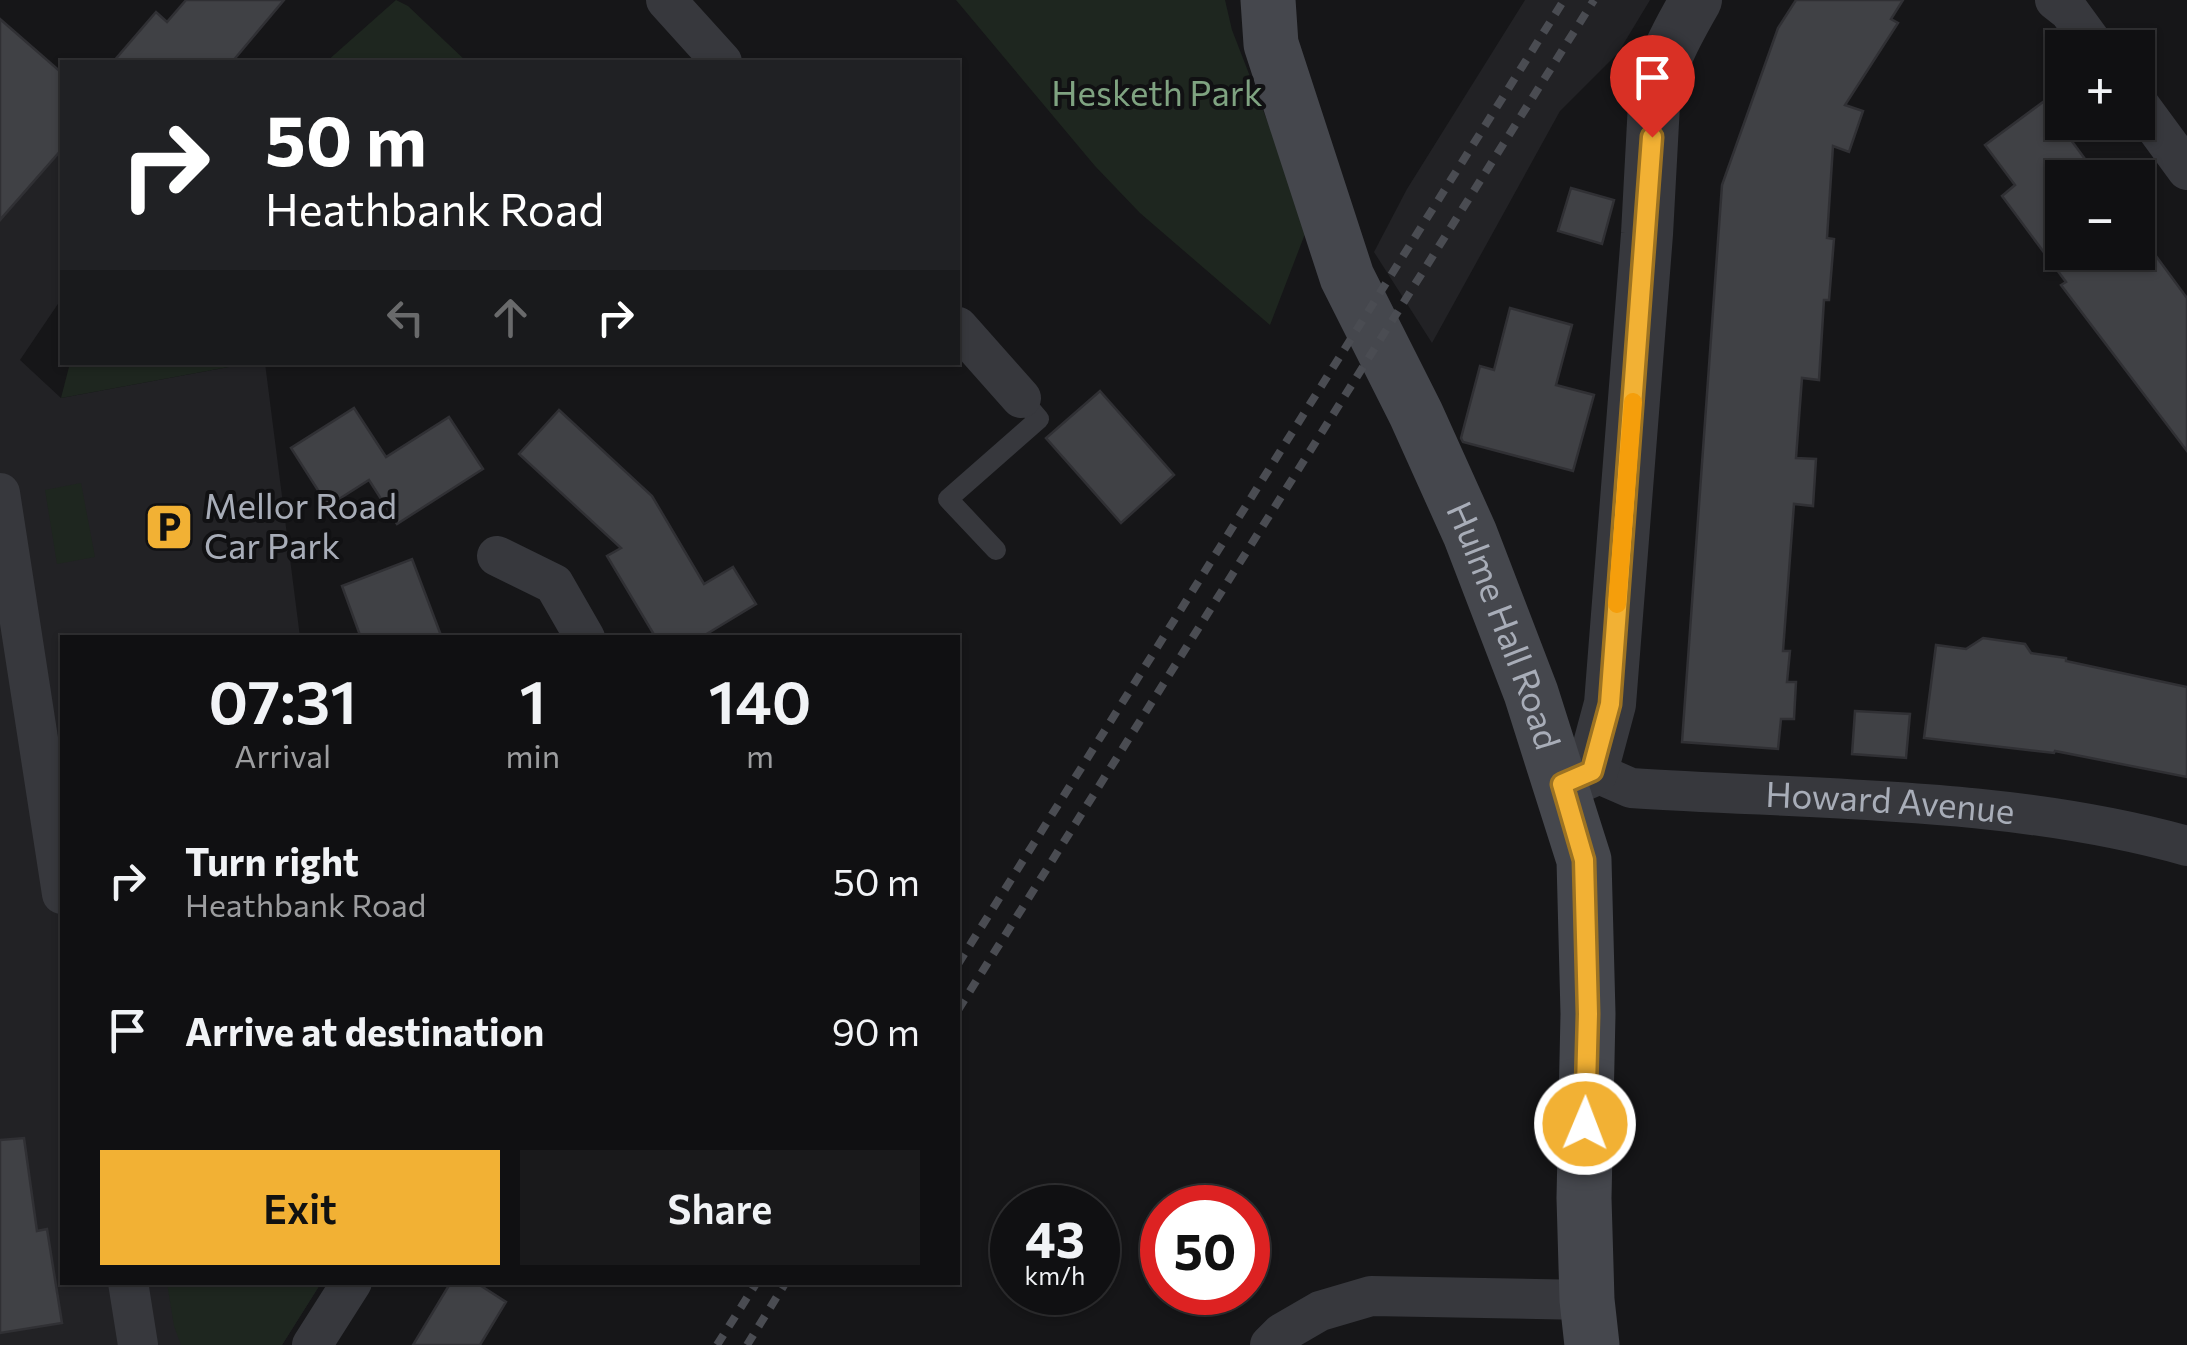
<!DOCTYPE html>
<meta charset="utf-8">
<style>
body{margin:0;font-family:Commissioner,sans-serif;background:#19191b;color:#f1f3f6;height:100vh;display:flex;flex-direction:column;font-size:38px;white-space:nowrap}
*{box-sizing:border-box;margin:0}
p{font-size:32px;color:#9c9d9f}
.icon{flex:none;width:55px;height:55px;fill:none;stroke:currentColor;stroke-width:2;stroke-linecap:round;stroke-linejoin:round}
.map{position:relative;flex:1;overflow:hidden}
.side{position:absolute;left:60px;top:635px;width:900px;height:650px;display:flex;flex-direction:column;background:#101012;border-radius:0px;box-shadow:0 2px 8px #0004,0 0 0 2px #303032}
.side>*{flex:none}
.guide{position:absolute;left:60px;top:60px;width:900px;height:305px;border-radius:0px;box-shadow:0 2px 8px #0004,0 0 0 2px #303032;background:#202124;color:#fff;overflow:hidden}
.tools{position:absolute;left:2045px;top:30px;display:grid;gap:20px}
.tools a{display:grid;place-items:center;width:110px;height:110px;border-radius:0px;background:#101012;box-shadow:0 2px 8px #0004,0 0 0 2px #303032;font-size:50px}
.speed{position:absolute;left:990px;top:1185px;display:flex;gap:20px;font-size:50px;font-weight:700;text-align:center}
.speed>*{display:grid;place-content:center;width:130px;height:130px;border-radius:50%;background:#101012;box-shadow:0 2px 8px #0004,0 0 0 2px #303032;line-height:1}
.speed small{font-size:25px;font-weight:400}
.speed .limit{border:15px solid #d22;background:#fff;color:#111}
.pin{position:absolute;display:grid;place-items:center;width:85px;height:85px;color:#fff;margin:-102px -42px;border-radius:50% 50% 50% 0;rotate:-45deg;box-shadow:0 0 10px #0007}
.pin .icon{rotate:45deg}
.me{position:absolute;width:110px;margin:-55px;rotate:1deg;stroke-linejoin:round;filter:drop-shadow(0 0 8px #0008)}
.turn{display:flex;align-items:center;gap:35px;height:210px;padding:0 40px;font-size:45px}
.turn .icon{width:130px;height:130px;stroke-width:2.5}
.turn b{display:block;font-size:70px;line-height:85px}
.lanes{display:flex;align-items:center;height:95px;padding:0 40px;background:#0003;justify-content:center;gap:50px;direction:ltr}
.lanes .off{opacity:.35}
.eta{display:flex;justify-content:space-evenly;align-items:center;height:170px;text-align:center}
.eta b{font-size:60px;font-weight:600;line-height:70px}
.action{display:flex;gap:20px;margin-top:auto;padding:20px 40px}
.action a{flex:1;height:115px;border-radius:0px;background:#f2b134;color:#111;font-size:40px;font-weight:600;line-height:115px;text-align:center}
.action a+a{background:#19191b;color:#f1f3f6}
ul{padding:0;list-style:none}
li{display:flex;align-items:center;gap:30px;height:150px;padding:0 40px}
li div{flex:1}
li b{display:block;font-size:38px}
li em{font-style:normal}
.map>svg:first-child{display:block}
.built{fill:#222225}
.green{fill:#1e261f}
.building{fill:#404145;stroke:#303034;stroke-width:2.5}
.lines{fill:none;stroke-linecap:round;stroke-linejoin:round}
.service{stroke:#37383d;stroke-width:20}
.minor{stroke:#37383d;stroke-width:40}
.tertiary{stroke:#37383d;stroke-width:52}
.secondary{stroke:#45474d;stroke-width:55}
.rail{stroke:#4a4c52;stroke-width:8;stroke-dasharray:12 10;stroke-linecap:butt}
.route-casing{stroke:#9d7322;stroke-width:25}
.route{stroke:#f2b134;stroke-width:18}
.slow{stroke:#f59e0b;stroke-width:18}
.labels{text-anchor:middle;stroke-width:8;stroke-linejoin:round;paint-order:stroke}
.park-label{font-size:35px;fill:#7fa381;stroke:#111113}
.poi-label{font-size:35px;fill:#a8adb8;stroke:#111113;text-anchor:start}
.street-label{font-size:35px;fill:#a8adb8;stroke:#111113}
</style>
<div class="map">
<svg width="2187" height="1345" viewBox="0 0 2187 1345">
<rect width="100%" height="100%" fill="#161618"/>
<path class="built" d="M1525 0H1650L1618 53 1560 111 1432 343 1374 252 1407 189Z
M0 65 62 119V298L20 360 61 398 250 363H265L300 637 62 638V1282L321 1283 282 1345H0Z"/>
<path class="green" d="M396 0 408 6 467 62H326Z
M956 0H1225L1232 30 1308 226 1270 325 1140 213 1095 166Z
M70 363V362L250 363 61 398Z
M81 483 95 557 57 564 45 490Z
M167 1283V1282L321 1283 282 1345H181L174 1326Z"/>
<path class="building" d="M186 0H284L232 62H113L156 12 167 22Z
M1796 0H1903L1891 19 1898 23 1845 105 1863 111 1849 152 1833 146 1827 238 1834 239 1829 300H1824L1819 380 1802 378 1796 458 1816 459 1813 506 1794 504 1783 651H1790L1787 682H1796L1794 719H1781L1778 749 1682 742 1722 185 1778 28Z
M0 19 62 73V149L0 220Z
M2043 102 2099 178H2062V252H2153L2187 298V451L2061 285 2066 282 2002 196 2015 185 1985 145Z
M1571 188 1614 200 1602 244 1558 231Z
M1510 308 1572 325 1556 385 1594 395 1573 471 1463 442 1461 438 1480 366 1494 370Z
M1100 391 1174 475 1121 523 1046 438Z
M354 408 386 457 449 417 483 469 397 524 369 480 328 506 291 448Z
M559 410 652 496 704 584 733 567 756 604 700 638H656L607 556 621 548 519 454Z
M412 559 442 638H361L342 586Z
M1983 638 2025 644 2031 653 2066 658V661L2187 687V777L2055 751 2054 753 1924 738 1936 645 1966 649Z
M1855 711 1910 714 1906 758 1852 754Z
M24 1138 37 1231 47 1229 62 1323 0 1333V1140Z
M451 1282H475L506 1302 480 1345H413Z"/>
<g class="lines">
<path class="service" d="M996 550 948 499 1039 419 1021 398"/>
<g class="minor">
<path d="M666 0 722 62"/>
<path d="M2055 0 2069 11 2096 48"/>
<path d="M2138 103 2187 170"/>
<path d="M958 327 1021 398"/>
<path d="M0 493 62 894"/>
<path d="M497 556 554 584 585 638"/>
<path id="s1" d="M1592 771 1631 788C1814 800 2009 796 2187 846"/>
<path d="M128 1282 138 1345"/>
<path d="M312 1345 352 1282"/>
<path d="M1270 1345 1282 1333 1320 1311 1371 1296 1587 1300"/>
</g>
<path class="tertiary" d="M1562 784 1592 771 1610 704 1647 234 1654 104C1658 67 1677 33 1696 0"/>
<path class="secondary" id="s2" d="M1268 0 1271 44 1347 277 1416 414 1470 534 1531 693 1584 860 1588 1014 1584 1198 1587 1300 1592 1345"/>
<path class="rail" d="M958 964 1564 0
M958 1010 1594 0
M717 1345 757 1282
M747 1345 786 1282"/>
</g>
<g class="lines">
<g class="route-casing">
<path id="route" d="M1585 1124 1588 1014 1584 860 1562 784 1592 771 1610 704 1652 137"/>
</g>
<use href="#route" class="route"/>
<path class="slow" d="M1617 604 1633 402"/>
</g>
<defs>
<g id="parking-square" transform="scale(2.5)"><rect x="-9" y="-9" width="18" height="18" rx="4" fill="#f2b134" stroke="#111113"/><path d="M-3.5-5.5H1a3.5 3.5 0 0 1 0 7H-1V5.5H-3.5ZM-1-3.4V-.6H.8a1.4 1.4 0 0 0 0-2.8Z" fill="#111"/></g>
</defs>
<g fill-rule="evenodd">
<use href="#parking-square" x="169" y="527"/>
</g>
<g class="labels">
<g class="park-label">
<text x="1157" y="106">Hesketh Park</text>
</g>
<g class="poi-label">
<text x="204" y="519">Mellor Road<tspan x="204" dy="40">Car Park</tspan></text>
</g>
<g class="street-label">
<text dy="12" stroke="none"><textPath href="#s2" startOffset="672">Hulme Hall Road</textPath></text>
<text dy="12" stroke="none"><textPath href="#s1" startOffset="302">Howard Avenue</textPath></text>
</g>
</g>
</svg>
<div class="tools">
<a>+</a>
<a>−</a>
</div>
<div class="speed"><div>43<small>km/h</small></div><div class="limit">50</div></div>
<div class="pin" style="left:1652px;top:137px;background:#d93025"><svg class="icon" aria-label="arrive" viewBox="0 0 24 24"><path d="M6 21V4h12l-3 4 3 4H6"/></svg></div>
<svg class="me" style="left:1585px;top:1124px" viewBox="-20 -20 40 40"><circle r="17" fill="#f2b134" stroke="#fff" stroke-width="3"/><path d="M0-11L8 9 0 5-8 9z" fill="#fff"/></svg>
<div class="guide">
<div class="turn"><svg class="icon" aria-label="right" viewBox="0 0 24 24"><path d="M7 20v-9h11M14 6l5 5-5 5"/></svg><div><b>50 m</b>Heathbank Road</div></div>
<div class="lanes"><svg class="icon off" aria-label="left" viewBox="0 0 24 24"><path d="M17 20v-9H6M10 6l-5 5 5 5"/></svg><svg class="icon off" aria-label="ahead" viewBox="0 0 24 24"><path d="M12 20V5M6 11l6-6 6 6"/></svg><svg class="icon" aria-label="right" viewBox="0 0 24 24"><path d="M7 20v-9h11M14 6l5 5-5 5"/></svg></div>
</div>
<section class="side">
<div class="eta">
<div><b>07:31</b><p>Arrival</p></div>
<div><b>1</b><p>min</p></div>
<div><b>140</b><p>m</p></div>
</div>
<ul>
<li><svg class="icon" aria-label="right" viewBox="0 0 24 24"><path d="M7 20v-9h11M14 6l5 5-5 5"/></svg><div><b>Turn right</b><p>Heathbank Road</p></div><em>50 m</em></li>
<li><svg class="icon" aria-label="arrive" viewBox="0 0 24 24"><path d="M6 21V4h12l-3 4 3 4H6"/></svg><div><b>Arrive at destination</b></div><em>90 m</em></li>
</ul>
<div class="action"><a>Exit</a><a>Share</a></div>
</section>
</div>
